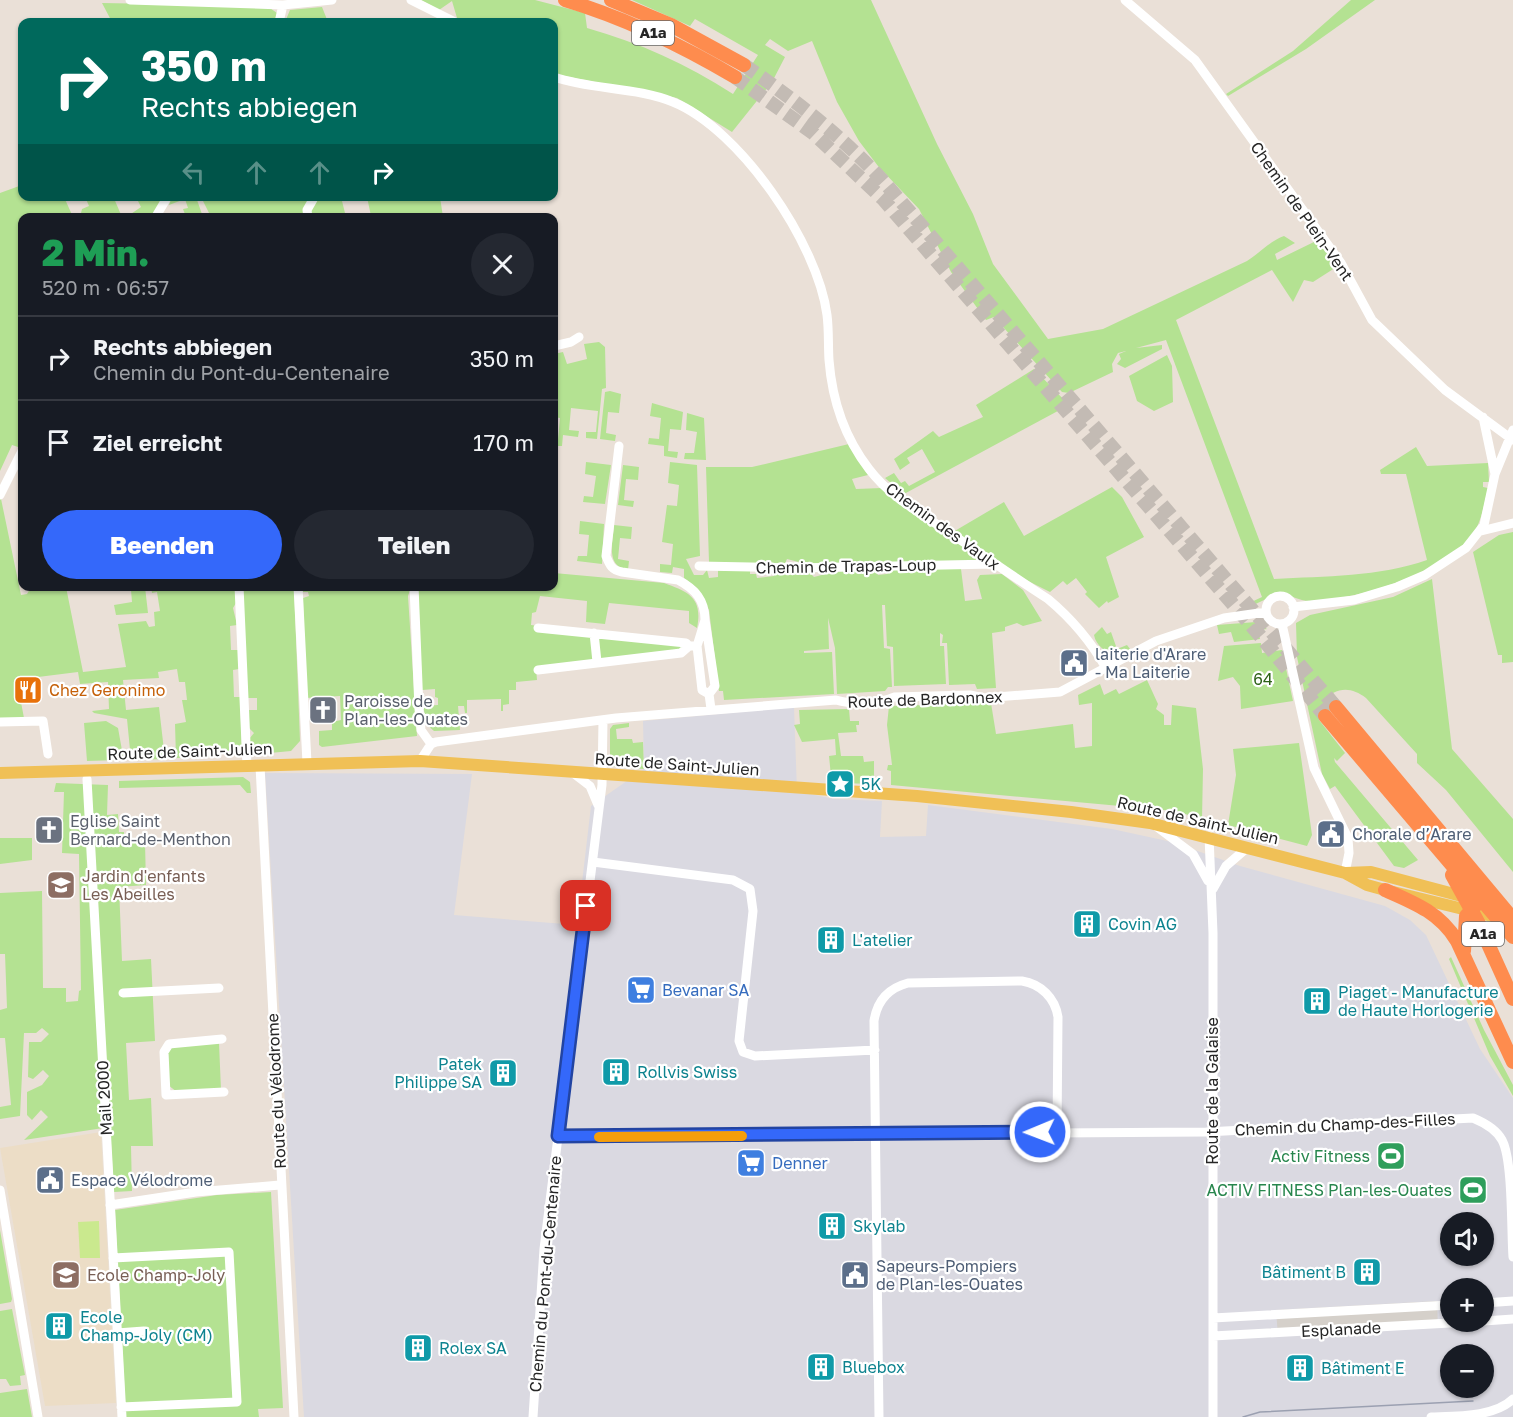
<!DOCTYPE html>
<html lang="de">
<meta charset="utf-8">
<style>
body{margin:0;font-family:"Golos Text",sans-serif;background:#242831;color:#f1f3f6;height:100vh;display:flex;flex-direction:column;font-size:22px;white-space:nowrap}
*{box-sizing:border-box;margin:0}
p{font-size:20px;color:#9ea1a6}
.icon{flex:none;width:33px;height:33px;fill:none;stroke:currentColor;stroke-width:2;stroke-linecap:round;stroke-linejoin:round}
.map{position:relative;flex:1;overflow:hidden}
.drawer{position:absolute;left:18px;top:213px;width:540px;height:378px;display:flex;flex-direction:column;background:#171b24;border-radius:12px;box-shadow:0 2px 4px #0004}
.drawer>*{flex:none}
.top-card{position:absolute;left:18px;top:18px;width:540px;height:183px;border-radius:12px;box-shadow:0 2px 4px #0004;background:#00695c;color:#fff;overflow:hidden}
.buttons{position:absolute;left:1440px;top:1212px;display:grid;gap:12px}
.buttons a{display:grid;place-items:center;width:54px;height:54px;border-radius:50%;background:#171b24;box-shadow:0 2px 4px #0004;font-size:30px}
.pin{position:absolute;display:grid;place-items:center;width:51px;height:51px;color:#fff;margin:-26px;border-radius:12px;box-shadow:0 3px 9px #0006}
.me{position:absolute;width:66px;margin:-33px;rotate:269deg;stroke-linejoin:round;filter:drop-shadow(0 0 4px #0008)}
.turn{display:flex;align-items:center;gap:21px;height:126px;padding:0 24px;font-size:27px}
.turn .icon{width:78px;height:78px;stroke-width:2.5}
.turn b{display:block;font-size:42px;line-height:51px}
.lanes{display:flex;align-items:center;height:57px;padding:0 24px;background:#0003;justify-content:center;gap:30px;direction:ltr}
.lanes .off{opacity:.35}
.round{display:grid;place-items:center;flex:none;width:63px;height:63px;border-radius:32px;background:#242831}
.overview{display:flex;align-items:center;justify-content:space-between;height:102px;padding:0 24px}
h1{font-size:36px;font-weight:800;line-height:45px;color:#1e9e55}
.cta{display:flex;gap:12px;margin-top:auto;padding:12px 24px}
.cta a{flex:1;height:69px;border-radius:36px;background:#3468fa;color:#fff;font-size:24px;font-weight:800;line-height:69px;text-align:center}
.cta a+a{background:#242831;color:#f1f3f6}
ul{padding:0;list-style:none}
li{display:flex;align-items:center;gap:18px;height:84px;padding:0 24px;border-top:2px solid #363941}
li div{flex:1}
li b{display:block;font-size:22px}
li em{font-style:normal}
.map>svg:first-child{display:block}
.industrial{fill:#dad9e1;fill-rule:evenodd}
.education{fill:#ecddc6}
.green{fill:#b4e292}
.pitch{fill:#cae98e}
.plaza{fill:#d5d0ca}
.lines{fill:none;stroke-linecap:round;stroke-linejoin:round}
.highway-tunnel{stroke:#c3bbb4;stroke-width:14;stroke-dasharray:14 7;stroke-linecap:butt}
.minor{stroke:#fff;stroke-width:9}
.major{stroke:#f0c056;stroke-width:12}
.highway{stroke:#fe8c4e;stroke-width:14}
.tram{stroke:#9ba0b1;stroke-width:1.5}
.route-casing{stroke:#2244a2;stroke-width:15}
.route{stroke:#3468fa;stroke-width:10}
.slow{stroke:#f59e0b;stroke-width:10}
.labels{text-anchor:middle;stroke-width:4.5;stroke-linejoin:round;paint-order:stroke}
.shield{fill:#fff;stroke:#676767;stroke-width:1.5}
.shield-label{font-size:15px;font-weight:bold;fill:#262626}
.street-label{font-size:16px;fill:#262626;stroke:#fff}
.service-label{font-size:16px;fill:#4e5e75;stroke:#fff;text-anchor:start}
.park-label{font-size:16px;fill:#2d6218;stroke:#fff}
.food-label{font-size:16px;fill:#c56008;stroke:#fff;text-anchor:start}
.worship-label{font-size:16px;fill:#5b616d;stroke:#fff;text-anchor:start}
.culture-label{font-size:16px;fill:#0d838f;stroke:#fff;text-anchor:start}
.education-label{font-size:16px;fill:#785e54;stroke:#fff;text-anchor:start}
.shop-label{font-size:16px;fill:#366cbe;stroke:#fff;text-anchor:start}
.leisure-label{font-size:16px;fill:#27864d;stroke:#fff;text-anchor:end}
</style>
<div class="map">
<svg width="1513" height="1417" viewBox="0 0 1513 1417">
<rect width="100%" height="100%" fill="#eae0d7"/>
<path class="industrial" d="M794 707 797 791 833 799 882 801 880 837 926 836 928 805 1112 829 1172 842 1240 866 1385 906 1410 920 1426 935 1480 1049 1513 1098V1417H304L265 773 472 774 454 915 577 925 591 806 644 769 643 721ZM1450 1222H1484V1256H1450ZM1450 1288H1484V1322H1450ZM1450 1354H1484V1388H1450Z"/>
<path class="education" d="M101 1132 116 1403 45 1406 0 1148Z"/>
<path class="green" d="M421 0H535L585 13 587 28C640 43 687 64 733 94L758 55 695 19 690 26 632 0H871L937 144 973 214 993 264 1048 339 1103 329 1247 261C1260 253 1268 242 1284 236L1295 243 1275 254 1277 260 1318 240 1338 266 1313 282 1304 280 1293 302 1272 270 1176 320 1274 579C1325 576 1379 577 1427 560L1406 474H1381L1380 470 1416 447 1427 466 1488 463 1489 482H1483V487L1488 488C1484 505 1481 526 1469 539 1437 575 1357 600 1310 601 1299 601 1289 594 1279 593L1245 609V605L1262 597 1166 340 1136 348 1162 345V349L1125 368 1117 364 1121 359 1119 354 1126 351 1118 353 1112 364 1113 372 1069 393 1062 392 994 317 986 320 951 272 919 209 878 166 859 141 837 102 812 41 788 51 770 39 765 45 785 57 772 82 732 132 677 98 554 74V22H463L457 18 452 1 439 10Z
M1351 0H1375L1306 49 1228 96 1226 94 1293 51Z
M102 3 267 6 277 13 276 22H112Z
M322 7 328 22H285L290 10Z
M22 185V196L64 197 73 217 22 218V444L21 448 12 445 0 471V193Z
M113 196 122 217H97L95 213 80 217 82 209 89 206 86 199Z
M136 197H164L151 217 125 218 141 207Z
M172 197H196L203 217H186L183 209 188 208 185 199 169 205Z
M201 197H311L310 206 319 197H341L346 217H211Z
M367 197H440L443 217H393L392 214 387 215V217L371 216Z
M599 342 605 347 606 388 602 389 597 439 586 438V432H596L598 411 571 408 569 430 579 431 578 437 563 435 562 446H557L554 471V439L558 440 560 418 554 417V354L563 352 567 364 587 359 584 344Z
M1167 355 1172 366 1173 402 1154 411 1137 401 1129 376Z
M1034 369 1069 405 904 494 885 478 894 473 901 483 905 481 909 486 935 472 922 449 907 458 910 463 900 470 894 459 933 431 939 437 983 417 976 405Z
M610 391 621 394 619 413 608 412 606 433 616 435 615 441 600 439 605 392Z
M652 403 683 412 681 430 670 429 668 451 678 452 677 458 664 456V446L648 444 649 438 659 439 661 418 650 416Z
M687 413 704 418 706 460 684 459 685 453H694L697 432 686 430Z
M849 444 868 475 852 479 856 489 882 488 982 559 980 562 810 565 787 559 784 566 709 562 706 467H752Z
M586 462 611 465 605 504 583 502 584 496 593 497 596 476 585 474Z
M670 462 697 465 700 556 686 559 694 575H703L707 570 709 578 718 577V570L750 571V574H756L757 578 774 576V572H809L814 577 833 572 875 570 878 575 887 574 891 569H961L965 601 982 599 977 580 980 575 1002 574 1023 590 1042 621 1023 626 1017 623 1005 627V631L992 633 996 688 977 689 975 684 949 685 947 643H942L943 635 940 633V646H944L946 684 894 686 893 647 887 646 885 605H882L884 648 890 649 892 687H888L885 691 837 694 835 648 828 618 829 649 804 651V653L832 652 834 694 724 700 723 691H719L709 610 697 588 684 578V569L673 567 672 573 660 572V564L671 565 673 544 662 542 667 505 677 506 679 485 668 483Z
M623 465 639 467 638 480 626 479 624 500 634 501 633 507 618 505Z
M1112 487 1122 497 1144 537 1106 557 1119 597 1108 603 1107 601 1099 608 1085 594 1087 592 1076 578 1067 585 1063 581 1050 592 1026 580 953 532 1004 502 1024 536Z
M0 494 21 595 27 594 30 589 66 587 83 672 126 667 118 624 146 621 149 627 155 626 154 612 160 611 157 592 152 593 151 587H236V603L233 608 237 625 230 626 231 650H238L239 669 233 670 234 697H240L242 749 210 757 176 758 175 724 186 722 182 700H187L185 682H179L177 669 158 672 159 678 123 680 126 710 159 707 165 759 131 760 127 719 94 713 92 711 109 709 108 682 80 684 78 672 38 677 41 692 20 697 24 718 0 719Z
M580 521 604 524 602 564 577 561 578 556H587L589 535 579 534Z
M614 525 632 527 631 539 620 538 618 559 629 561 628 570C605 566 613 542 614 525Z
M1513 532V662L1502 663V655H1498L1473 552 1499 535Z
M554 573 664 583C689 592 703 598 697 628L689 623V611L609 603 605 624 586 622 587 601 540 596 536 612 532 613 531 625 683 645 679 651 536 668 537 680 516 682V690H509V704L503 705V711H501V699L467 700V713H465L464 706H458L460 730 434 731 427 725 423 706 438 705V698L435 697V689L422 690 418 587 554 586Z
M1432 579 1452 749 1513 819V872L1446 790 1417 763V754L1366 698C1355 690 1345 687 1333 693L1340 702 1319 720 1345 753 1337 761 1334 758 1335 762 1418 860 1404 868 1394 866 1335 786 1330 789 1322 774 1297 657 1296 623 1310 615 1393 597Z
M127 587H145L148 613 116 615 114 605 132 602 131 590H127Z
M242 587H294L300 741 291 751 250 755 249 739 254 733 249 728V710H257V698H247Z
M303 587H411L408 596 417 736 322 747 319 745V731L332 730V722L341 720 340 696 306 698 303 598 309 596 308 592H303Z
M1256 622 1267 629 1258 630 1260 639 1234 642 1231 632 1219 634 1217 625Z
M1102 627 1107 634 1111 632 1117 649 1127 645 1130 649 1116 656C1106 652 1096 646 1094 635Z
M1261 643 1262 653 1282 650 1293 701 1241 709 1240 686 1233 677 1218 681 1224 646Z
M1147 680 1158 704 1156 709 1164 715V725H1171L1172 705 1196 708 1203 769 1202 819 1175 811 891 785V771L887 770 888 765H892L887 725 889 706 991 703 996 734 1073 724 1075 748 1092 746V703L1079 705 1078 695 1100 684 1104 695 1116 689 1119 694Z
M849 709 850 721H859V725H856L857 732 838 733 841 756H863L864 762 874 761V784L839 783 838 775 831 776 829 756 836 755 835 739 802 742 794 725 800 724 799 710Z
M106 721 118 728 123 756 119 760 87 761 84 723Z
M629 723V727L616 729 617 739H632L633 743 643 742 644 769 610 766V729L613 725Z
M1299 743 1312 835 1307 846 1228 825 1236 775 1233 749Z
M243 777 250 782 251 793H247L240 785 119 788V781Z
M56 783 108 785 107 815 118 814 119 832H124V842H145L146 885 119 887 122 961 151 959 155 1041 126 1043 129 1100 151 1098 153 1146H131L132 1191 114 1192 110 1127 24 1140 48 1117 41 1110 32 1120 27 1115V1092L42 1085 49 1076 43 1070 33 1079 28 1077 29 1042H41L49 1034 42 1028 36 1033H24L20 1116 0 1119V1107L11 1105 5 1038H0V1010L7 1008 5 954H0V893L42 891 43 988H66V1002L78 1001 79 991 81 990 79 854 62 853 64 792H54Z
M0 838H32V860L0 864Z
M1451 957 1484 1030 1513 1085V1096L1490 1056 1449 959Z
M219 1043 221 1090 177 1092 168 1085 166 1054 174 1046Z
M271 1192 283 1408 258 1409 259 1417H126L115 1210 217 1195Z
M0 1230 12 1299 11 1302 0 1304Z
M12 1309 25 1375 20 1376 21 1385 10 1386 6 1379H0V1311Z
M27 1389 32 1417H0V1393Z"/>
<path class="pitch" d="M99 1221 100 1258H80L78 1222Z"/>
<path class="plaza" d="M1437 1301 1438 1327 1278 1336 1276 1310Z"/>
<g class="lines">
<path class="highway-tunnel" d="M744 65C795 100 843 137 885 183L1336 707
M735 77 813 133 883 199 1262 638 1325 716"/>
<path class="minor" d="M130 0 283 5 332 0
M411 0 455 22
M1125 0 1195 60 1341 263 1372 320 1445 390 1513 440
M279 22 283 5
M554 77C592 90 637 87 673 102 740 129 818 244 827 315 829 330 828 345 829 360 832 399 845 438 869 469 890 497 922 514 950 533 983 555 1015 578 1048 599 1072 619 1090 640 1106 668
M155 218 168 196
M308 218 307 210 315 196
M554 346 571 342 579 337
M1483 417 1495 474
M619 446 606 556C610 566 612 570 622 572L678 580C695 589 705 600 705 620
M0 495 22 451
M1481 531 1513 523
M699 566 795 568 994 564
M239 586 247 766
M298 586 307 763
M414 586 419 709 421 730 431 744
M1266 610a14 14 0 1 1 28 0a14 14 0 1 1-28 0Z
M1293 607 1354 600 1397 587 1425 575 1466 548 1484 525 1495 474 1513 430
M1282 624 1314 768 1348 838 1349 853 1345 873
M538 628 686 643 689 646
M594 633 597 662
M538 670 681 653 689 646H697
M709 694 715 686 705 620 697 646 702 690 709 694 711 709
M0 722 43 721 48 754
M420 761 431 744 436 742 616 718 836 700C853 705 878 704 894 697L970 695 984 698 1060 692 1156 641 1224 618 1266 612
M260 766 294 1417
M573 773 590 786 598 805
M87 779 122 1417
M1157 827 1193 854 1208 881
M1209 836 1213 933V1417
M593 862 733 880 750 889 753 911 739 1041 743 1052 755 1056 875 1050
M1213 889 1226 866 1248 847
M123 993 219 988
M222 1039 169 1044 164 1052 166 1095 224 1092
M557 1136 1206 1132 1473 1118C1485 1123 1496 1129 1502 1140 1513 1160 1511 1231 1513 1257
M0 1190 38 1417
M110 1205 196 1192 280 1185
M113 1258 229 1252 237 1402 121 1407
M1484 1303 1513 1301
M1213 1318 1450 1305
M1484 1321 1513 1319
M117 1333 144 1331
M1213 1336 1468 1322
M533 1417 544 1249 602 785 603 720
M879 1417 874 1021C877 1001 889 988 908 983L1022 981C1041 984 1055 998 1058 1017L1057 1132
M1431 1417C1457 1416 1495 1417 1513 1399"/>
<path class="major" d="M0 773 420 761 917 796 1071 812 1150 823 1345 873 1367 885 1385 890 1500 918
M1346 873 1371 872 1469 898"/>
<path class="highway" d="M565 0C625 18 681 45 735 77
M611 0 671 25 744 65
M1336 707 1513 919
M1325 716 1513 937
M1452 875 1479 924 1513 999
M1385 890C1415 903 1440 913 1457 941L1513 1062
M1464 951 1466 916 1476 905"/>
<path class="tram" d="M1243 1417 1260 1412 1473 1401"/>
</g>
<g class="lines">
<g class="route-casing">
<path id="route" d="M586 906 558 1136 1040 1132"/>
</g>
<use href="#route" class="route"/>
<path class="slow" d="M599 1137 742 1136"/>
</g>
<defs>
<g id="civic-square" transform="scale(1.5)"><rect x="-9" y="-9" width="18" height="18" rx="4" fill="#5c6f8a" stroke="#fff"/><path d="M-.6-6.5H3V-4.5H.6V-3L4-1V1h2V6H-6V1h2V-1L-.6-3ZM-1.2 2.5V6h2.4V2.5Z" fill="#fff"/></g>
<g id="restaurant-square" transform="scale(1.5)"><rect x="-9" y="-9" width="18" height="18" rx="4" fill="#e8710a" stroke="#fff"/><path d="M-5-6h1v4h1v-4h1v4h1v-4h1v5L-1.5 .5V6h-2V.5L-5-1ZM5-6V6H3V1.5H1.5Q1.5-4 5-6Z" fill="#fff"/></g>
<g id="church-square" transform="scale(1.5)"><rect x="-9" y="-9" width="18" height="18" rx="4" fill="#6b7280" stroke="#fff"/><path d="M-1.2-6h2.4v3.5h3.3v2.4h-3.3V6h-2.4V-.1h-3.3v-2.4h3.3Z" fill="#fff"/></g>
<g id="sight-square" transform="scale(1.5)"><rect x="-9" y="-9" width="18" height="18" rx="4" fill="#0f9aa8" stroke="#fff"/><path d="M0-6L1.8-2.2L6-1.7L2.9 1.2L3.7 5.4L0 3.3L-3.7 5.4L-2.9 1.2L-6-1.7L-1.8-2.2Z" fill="#fff"/></g>
<g id="school-square" transform="scale(1.5)"><rect x="-9" y="-9" width="18" height="18" rx="4" fill="#8d6e63" stroke="#fff"/><path d="M0-5L7-2L0 1L-7-2ZM-4 1L0 2.5L4 1V4Q0 6-4 4Z" fill="#fff"/></g>
<g id="building-square" transform="scale(1.5)"><rect x="-9" y="-9" width="18" height="18" rx="4" fill="#0f9aa8" stroke="#fff"/><path d="M-4-6H4V6H1V3H-1V6H-4ZM-2.5-4.3h1.7v1.8h-1.7ZM.8-4.3h1.7v1.8H.8ZM-2.5-1h1.7V.8h-1.7ZM.8-1h1.7V.8H.8Z" fill="#fff"/></g>
<g id="supermarket-square" transform="scale(1.5)"><rect x="-9" y="-9" width="18" height="18" rx="4" fill="#3f7fe0" stroke="#fff"/><path d="M-6-5.5h2.5l.6 2H6L4.5 2H-2.5L-4.4-4H-6ZM-1.5 3.2a1.3 1.3 0 1 0 .1 0ZM3 3.2a1.3 1.3 0 1 0 .1 0Z" fill="#fff"/></g>
<g id="stadium-square" transform="scale(1.5)"><rect x="-9" y="-9" width="18" height="18" rx="4" fill="#2e9e5b" stroke="#fff"/><path d="M0-5a6.5 5 0 1 0 0 10a6.5 5 0 1 0 0-10ZM-3.5-1.8h7v3.6h-7Z" fill="#fff"/></g>
</defs>
<g fill-rule="evenodd">
<use href="#civic-square" x="1074" y="663"/>
<use href="#restaurant-square" x="28" y="690"/>
<use href="#church-square" x="323" y="710"/>
<use href="#sight-square" x="840" y="784"/>
<use href="#church-square" x="49" y="830"/>
<use href="#civic-square" x="1331" y="834"/>
<use href="#school-square" x="61" y="885"/>
<use href="#building-square" x="1087" y="924"/>
<use href="#building-square" x="831" y="940"/>
<use href="#supermarket-square" x="641" y="990"/>
<use href="#building-square" x="1317" y="1001"/>
<use href="#building-square" x="616" y="1072"/>
<use href="#building-square" x="503" y="1073"/>
<use href="#stadium-square" x="1391" y="1156"/>
<use href="#supermarket-square" x="751" y="1163"/>
<use href="#civic-square" x="50" y="1180"/>
<use href="#stadium-square" x="1473" y="1190"/>
<use href="#building-square" x="832" y="1226"/>
<use href="#building-square" x="1367" y="1272"/>
<use href="#school-square" x="66" y="1275"/>
<use href="#civic-square" x="855" y="1275"/>
<use href="#building-square" x="59" y="1326"/>
<use href="#building-square" x="418" y="1348"/>
<use href="#building-square" x="821" y="1367"/>
<use href="#building-square" x="1300" y="1368"/>
</g>
<g class="labels">
<g class="shield">
<rect x="632" y="21" width="42" height="24" rx="4.5"/>
<rect x="1462" y="922" width="42" height="24" rx="4.5"/>
</g>
<g class="shield-label">
<text x="653" y="38">A1a</text>
<text x="1483" y="939">A1a</text>
</g>
<g class="street-label">
<text transform="translate(1302 211) rotate(55)" y="6">Chemin de Plein-Vent</text>
<text transform="translate(943 526) rotate(36)" y="6">Chemin des Vaulx</text>
<text transform="translate(846 566) rotate(-1)" y="6">Chemin de Trapas-Loup</text>
<text transform="translate(925 699) rotate(-2)" y="6">Route de Bardonnex</text>
<text transform="translate(190 751) rotate(-2)" y="6">Route de Saint-Julien</text>
<text transform="translate(677 764) rotate(4)" y="6">Route de Saint-Julien</text>
<text transform="translate(1198 820) rotate(13)" y="6">Route de Saint-Julien</text>
<text transform="translate(276 1091) rotate(-93)" y="6">Route du Vélodrome</text>
<text transform="translate(1212 1091) rotate(-90)" y="6">Route de la Galaise</text>
<text transform="translate(104 1098) rotate(-93)" y="6">Mail 2000</text>
<text transform="translate(1345 1124) rotate(-3)" y="6">Chemin du Champ-des-Filles</text>
<text transform="translate(545 1274) rotate(-85)" y="6">Chemin du Pont-du-Centenaire</text>
<text transform="translate(1341 1329) rotate(-3)" y="6">Esplanade</text>
</g>
<g class="service-label">
<text x="1095" y="660">laiterie d'Arare<tspan x="1095" dy="18">- Ma Laiterie</tspan></text>
<text x="1352" y="840">Chorale d’Arare</text>
<text x="71" y="1186">Espace Vélodrome</text>
<text x="876" y="1272">Sapeurs-Pompiers<tspan x="876" dy="18">de Plan-les-Ouates</tspan></text>
</g>
<g class="park-label">
<text x="1263" y="685">64</text>
</g>
<g class="food-label">
<text x="49" y="696">Chez Geronimo</text>
</g>
<g class="worship-label">
<text x="344" y="707">Paroisse de<tspan x="344" dy="18">Plan-les-Ouates</tspan></text>
<text x="70" y="827">Eglise Saint<tspan x="70" dy="18">Bernard-de-Menthon</tspan></text>
</g>
<g class="culture-label">
<text x="861" y="790">5K</text>
<text x="1108" y="930">Covin AG</text>
<text x="852" y="946">L'atelier</text>
<text x="1338" y="998">Piaget - Manufacture<tspan x="1338" dy="18">de Haute Horlogerie</tspan></text>
<text x="482" y="1070" text-anchor="end">Patek<tspan x="482" dy="18">Philippe SA</tspan></text>
<text x="637" y="1078">Rollvis Swiss</text>
<text x="853" y="1232">Skylab</text>
<text x="1346" y="1278" text-anchor="end">Bâtiment B</text>
<text x="80" y="1323">Ecole<tspan x="80" dy="18">Champ-Joly (CM)</tspan></text>
<text x="439" y="1354">Rolex SA</text>
<text x="842" y="1373">Bluebox</text>
<text x="1321" y="1374">Bâtiment E</text>
</g>
<g class="education-label">
<text x="82" y="882">Jardin d'enfants<tspan x="82" dy="18">Les Abeilles</tspan></text>
<text x="87" y="1281">Ecole Champ-Joly</text>
</g>
<g class="shop-label">
<text x="662" y="996">Bevanar SA</text>
<text x="772" y="1169">Denner</text>
</g>
<g class="leisure-label">
<text x="1370" y="1162">Activ Fitness</text>
<text x="1452" y="1196">ACTIV FITNESS Plan-les-Ouates</text>
</g>
</g>
</svg>
<div class="buttons">
<a><svg class="icon" aria-label="sound" viewBox="0 0 24 24"><path d="M4 9h4l5-4v14l-5-4H4zM17 9q2 3 0 6"/></svg></a>
<a>+</a>
<a>−</a>
</div>
<div class="pin" style="left:586px;top:906px;background:#d93025"><svg class="icon" aria-label="arrive" viewBox="0 0 24 24"><path d="M6 21V4h12l-3 4 3 4H6"/></svg></div>
<svg class="me" style="left:1040px;top:1132px" viewBox="-20 -20 40 40"><circle r="17" fill="#3468fa" stroke="#fff" stroke-width="3"/><path d="M0-11L8 9 0 5-8 9z" fill="#fff"/></svg>
<div class="top-card">
<div class="turn"><svg class="icon" aria-label="right" viewBox="0 0 24 24"><path d="M7 20v-9h11M14 6l5 5-5 5"/></svg><div><b>350 m</b>Rechts abbiegen</div></div>
<div class="lanes"><svg class="icon off" aria-label="left" viewBox="0 0 24 24"><path d="M17 20v-9H6M10 6l-5 5 5 5"/></svg><svg class="icon off" aria-label="ahead" viewBox="0 0 24 24"><path d="M12 20V5M6 11l6-6 6 6"/></svg><svg class="icon off" aria-label="ahead" viewBox="0 0 24 24"><path d="M12 20V5M6 11l6-6 6 6"/></svg><svg class="icon" aria-label="right" viewBox="0 0 24 24"><path d="M7 20v-9h11M14 6l5 5-5 5"/></svg></div>
</div>
<section class="drawer">
<div class="overview"><div><h1>2 Min.</h1><p>520 m · 06:57</p></div><a class="round"><svg class="icon" aria-label="close" viewBox="0 0 24 24"><path d="M6 6l12 12M18 6L6 18"/></svg></a></div>
<ul>
<li><svg class="icon" aria-label="right" viewBox="0 0 24 24"><path d="M7 20v-9h11M14 6l5 5-5 5"/></svg><div><b>Rechts abbiegen</b><p>Chemin du Pont-du-Centenaire</p></div><em>350 m</em></li>
<li><svg class="icon" aria-label="arrive" viewBox="0 0 24 24"><path d="M6 21V4h12l-3 4 3 4H6"/></svg><div><b>Ziel erreicht</b></div><em>170 m</em></li>
</ul>
<div class="cta"><a>Beenden</a><a>Teilen</a></div>
</section>
</div>
